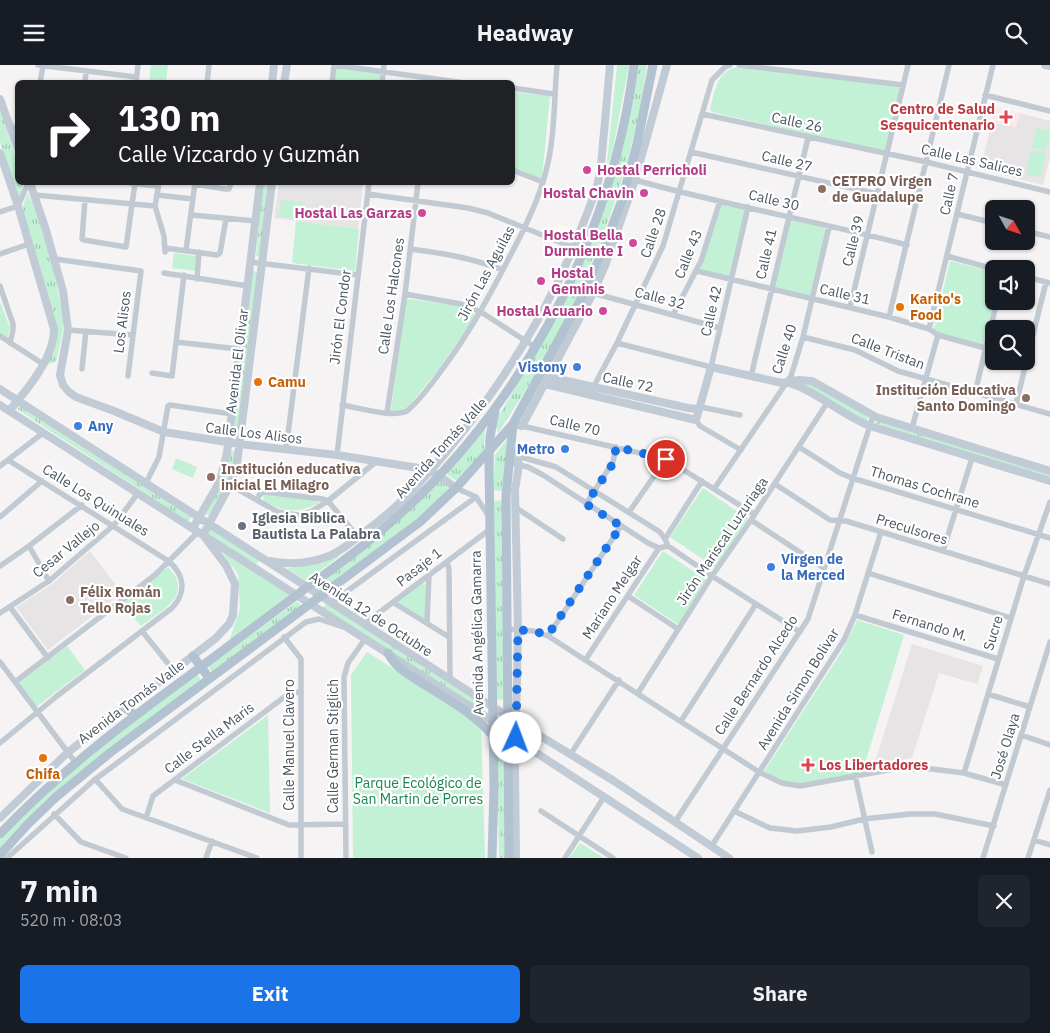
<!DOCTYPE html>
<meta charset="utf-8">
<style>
body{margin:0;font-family:"IBM Plex Sans",sans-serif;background:#20242c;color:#f1f3f6;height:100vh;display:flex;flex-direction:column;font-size:19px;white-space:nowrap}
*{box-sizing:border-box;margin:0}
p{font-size:16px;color:#9ea1a6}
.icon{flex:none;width:28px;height:28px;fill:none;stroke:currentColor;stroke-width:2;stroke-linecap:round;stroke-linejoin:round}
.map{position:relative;height:793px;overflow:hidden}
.panel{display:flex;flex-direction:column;background:#171b24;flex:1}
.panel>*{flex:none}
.guide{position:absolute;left:15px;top:15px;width:500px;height:105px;border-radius:8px;box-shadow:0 1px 4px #0004;background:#202124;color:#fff;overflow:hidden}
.needle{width:32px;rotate:130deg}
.fabs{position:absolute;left:985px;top:135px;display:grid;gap:10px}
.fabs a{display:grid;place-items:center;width:50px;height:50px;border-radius:8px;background:#171b24;box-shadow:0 1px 4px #0004;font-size:25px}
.pin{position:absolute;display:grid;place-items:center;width:42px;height:42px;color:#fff;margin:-21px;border:2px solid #fff;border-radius:50%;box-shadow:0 1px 5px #0007}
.me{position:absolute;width:55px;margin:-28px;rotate:2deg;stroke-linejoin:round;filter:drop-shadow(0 0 4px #0008)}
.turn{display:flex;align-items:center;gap:18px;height:105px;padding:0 20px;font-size:22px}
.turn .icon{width:65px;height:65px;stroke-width:2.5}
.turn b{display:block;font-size:35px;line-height:42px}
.round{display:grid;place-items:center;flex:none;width:52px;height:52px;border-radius:8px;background:#20242c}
.head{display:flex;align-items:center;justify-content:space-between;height:85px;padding:0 20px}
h1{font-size:30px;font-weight:800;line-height:38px}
.button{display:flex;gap:10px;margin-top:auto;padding:10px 20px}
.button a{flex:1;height:58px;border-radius:8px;background:#1a73e8;color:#fff;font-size:20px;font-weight:800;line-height:58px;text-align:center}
.button a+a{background:#20242c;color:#f1f3f6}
header{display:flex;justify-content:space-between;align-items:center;height:65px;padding:0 20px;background:#171b24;font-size:22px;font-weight:800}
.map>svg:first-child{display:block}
.commercial{fill:#fdf9ef}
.education{fill:#e6e4e5}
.medical{fill:#fce8e6}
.grass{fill:url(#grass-tufts)}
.park{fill:#c3f1d5}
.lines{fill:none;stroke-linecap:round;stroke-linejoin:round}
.street{stroke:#c1cad2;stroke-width:5.5}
.secondary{stroke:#c1cbd6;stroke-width:8}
.primary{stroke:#b3c2d1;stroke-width:9}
.route{stroke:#1a73e8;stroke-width:9;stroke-dasharray:0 16.2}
.health-dot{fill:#e0444e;stroke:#fff;stroke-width:2}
.hotel-dot{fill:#d1479c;stroke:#fff;stroke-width:2}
.education-dot{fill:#8d6e63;stroke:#fff;stroke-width:2}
.food-dot{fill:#e8710a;stroke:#fff;stroke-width:2}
.shop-dot{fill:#3f7fe0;stroke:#fff;stroke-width:2}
.worship-dot{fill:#6b7280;stroke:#fff;stroke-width:2}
.labels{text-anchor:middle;stroke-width:4.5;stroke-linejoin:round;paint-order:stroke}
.health-label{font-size:14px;font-weight:bold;fill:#be3a42;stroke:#fff;text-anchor:end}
.street-label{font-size:14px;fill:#4a5661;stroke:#fff}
.hotel-label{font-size:14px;font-weight:bold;fill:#b23c85;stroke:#fff;text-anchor:end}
.education-label{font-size:14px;font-weight:bold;fill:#785e54;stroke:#fff;text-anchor:start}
.food-label{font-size:14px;font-weight:bold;fill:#c56008;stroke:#fff;text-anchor:start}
.shop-label{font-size:14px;font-weight:bold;fill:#366cbe;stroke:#fff;text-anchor:end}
.worship-label{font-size:14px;font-weight:bold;fill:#5b616d;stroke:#fff;text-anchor:start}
.park-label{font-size:14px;fill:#17864f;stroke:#fff}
</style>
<header><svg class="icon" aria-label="menu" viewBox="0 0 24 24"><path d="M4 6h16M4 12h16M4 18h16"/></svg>Headway<svg class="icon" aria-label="search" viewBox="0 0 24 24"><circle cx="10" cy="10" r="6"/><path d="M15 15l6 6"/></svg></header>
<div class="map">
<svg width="1050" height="793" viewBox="0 0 1050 793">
<defs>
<pattern id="grass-tufts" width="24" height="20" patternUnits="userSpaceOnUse" patternTransform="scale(1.25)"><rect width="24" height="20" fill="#c3f1d5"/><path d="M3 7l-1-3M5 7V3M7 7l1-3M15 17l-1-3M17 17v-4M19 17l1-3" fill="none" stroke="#a0c6b0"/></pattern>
</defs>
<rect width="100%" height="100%" fill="#f5f3f3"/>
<path class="commercial" d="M556 158 572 164 568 175 552 168Z"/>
<path class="education" d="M1020 48 1050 56V93L1043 120 980 104 992 57 1016 62Z
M279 118H363L358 164 274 153Z
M90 486 122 528 48 585 16 542 51 520Z
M912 579 983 601 977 619 939 608 912 693 874 700Z"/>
<path class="medical" d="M997 42 1020 48 1016 62 992 57 995 43Z"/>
<path class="grass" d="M638 0H647C629 133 573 257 498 368L495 357C530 298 566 239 592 176 616 120 629 60 638 0Z
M0 44 17 97 18 118H23L19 136 0 77Z
M263 118H270L261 192 256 191Z
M27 128 39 151 49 180 62 247 63 266 56 297 46 300 55 281 56 260 22 145Z
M253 206 259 207 238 371 232 370Z
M801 318 812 319 866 351 868 353 867 356H862Z
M21 339 192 452 188 456 17 344Z
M877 356 1050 409V414L875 360Z
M485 362 484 387 457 416 448 410 447 407Z
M511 369 502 426 493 425 495 390Z
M230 385 237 388 227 422 212 451 206 449 225 412Z
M441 416 448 423 447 427 396 473 321 526H319L316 521 318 519 402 453 437 417Z
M502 435 504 635 496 634 494 436Z
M211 464 259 495 256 500 208 469Z
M296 537H298L302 542 215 605 212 606 209 603V601Z
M327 538 480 638 479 644 322 543Z
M198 610 201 616 0 785V774L56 718 93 686Z
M505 673 506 793H499L497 674Z"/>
<path class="park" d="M151 0H168L166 17H149Z
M334 0 383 7 382 17 332 18Z
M617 0H629L613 83 606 107Z
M738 2 899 22 900 24 886 85 883 87 712 47 710 45C715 26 716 6 738 2Z
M513 27 550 31 542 113H539L513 103Z
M1037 63 1050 66 1046 86 1032 82Z
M1031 85 1046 88 1041 112 1026 109Z
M281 135 305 138 303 154 279 152Z
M722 138 747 143 730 211 702 205 701 202Z
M791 154 825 163 827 166 811 231 774 222Z
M296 156 359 164 355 206 292 198Z
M174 188 197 191 195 206 172 203Z
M950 196 994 207V236L983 281 933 267Z
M409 234 461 241 476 250 439 304 408 342 403 345 391 346 405 235Z
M0 237 10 263 7 274 0 269Z
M176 393 197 402 193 413 172 404Z
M703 423 748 454 716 503 670 472Z
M269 429 305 433 320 437C298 449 286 448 264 436L263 431Z
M220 484 289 530 229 577 240 543 238 509Z
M663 486 708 516 679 560 634 530Z
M340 491 306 516 286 504Z
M168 502C195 530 162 545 141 561L122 539Z
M422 518 427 520 425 553 424 554 398 537Z
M857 555 904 570 862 708 796 720 778 716 763 708 841 588Z
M67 581 85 605 36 642 18 618Z
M367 587 481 659 485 793H353L351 610Z
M268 650 270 748 182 714Z
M580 778 604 793H569Z"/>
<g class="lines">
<path class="street" d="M38 0 136 12
M334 0 465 18
M739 0 903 20
M40 18 43 1
M85 18 86 6
M136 18 138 0
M207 18 209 0
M332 18 334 0
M382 18 384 0
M512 23 554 29
M985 30 1050 46
M702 49 922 96 1050 127
M10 62 18 63
M691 87 878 129
M512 105 543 117
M635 115C724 140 817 156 907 180
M130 118 158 121
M159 118 155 141 164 171 165 187
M195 119 225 124H229L231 118
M368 129 468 143 488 148 584 187
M35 130 155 141
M157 130 193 134
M85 135 82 174 84 175 126 182 135 118
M0 147 18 141 28 118
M957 149 994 158
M191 150 256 156
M1026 166 1050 172
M165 183 217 190 220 188 226 154
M410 184C442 188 472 193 503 205
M186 185 195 118
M0 189 29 179
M947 191 994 204
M55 194 141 206 128 311
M250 197 358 210
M697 206 889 252 929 264 938 270 985 283
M164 208 248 221
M1026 212 1050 218
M197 214 199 187
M0 221 13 259V265L10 278
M593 228 720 263
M405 229 461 239 481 247 535 282
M850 242 908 0
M673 250 701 196 720 136
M889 252 949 0
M929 264 993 0
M68 265 133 270
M0 271 43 299
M803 272 855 285 898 306 1050 349
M176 277 239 284
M617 278 711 302 748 142
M82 304 86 266
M152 308 172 311 184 210
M751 311 808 73
M975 328 997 236
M589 330 617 278 663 181 712 15 725 2 730 0
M1016 339 1046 217
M342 340C360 343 391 353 407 346 420 335 431 320 441 306 469 269 490 230 511 189 525 163 539 135 546 106 555 73 554 34 557 0
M701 342 740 350
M387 348 405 229 418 118
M696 355 700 361 741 385
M522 361 666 394 754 449
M912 363 938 270
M799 382 840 408 852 413 1050 473
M286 385 309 203
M337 390 369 118
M514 390 556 402 660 467 665 474 668 481 712 511 800 567
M510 398 528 402 543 410 648 478 659 483 668 481
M0 401 43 368
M146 418 159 392 168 341 170 340 232 349
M775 419 830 455 846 456 1050 519
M230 420 278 447 297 450 310 447 328 436 377 396
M456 423 476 432 488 450
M714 424 791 311 803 272 829 162
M257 434 260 429 265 427 323 434 328 436 358 472
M586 439 613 397 616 382
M515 442 563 474
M629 447 666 394
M0 452 42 416
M751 455 824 503
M665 474 702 416
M29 481 49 516
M943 486 972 393
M447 497 449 504 450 615
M0 501 29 481 82 440
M868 508 1011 553
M628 531 678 564
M331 538 476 432
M394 538 449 572
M10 542 48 593
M0 548 49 516 114 460 138 428
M855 550 998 594
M427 558 429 510
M364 559 489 465
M507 564 533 566 548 571 759 707 782 718 800 721 894 704H932L964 708 1006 720
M142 566 174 606
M548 571 621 461
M284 572 301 594V793
M586 594 659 483
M0 597 75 697
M15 617 155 510 198 467
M638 628 712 511 751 455 827 338
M988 629 1030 642
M681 656 756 539
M1021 670 1050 680
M0 678 57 631 172 543C187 527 184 511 170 497L8 395
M570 690 619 615
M964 708 1024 511 1050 437
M855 710 872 787
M95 714 122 744 257 793
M175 715 289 760 346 759
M541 746 613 793
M734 746 770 763 797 766 831 762 864 754 910 749H935L994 761
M54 749 81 777 126 793
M146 753 153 731 287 630 301 626
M675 757 808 554 873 351
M1034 775 1050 780
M711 782 844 575 855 550 881 467
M7 793 93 716 306 557 319 554 343 562
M206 793 212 776
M346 793 344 612 348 598 365 574
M565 793 604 732
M983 793 1050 577
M1028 793 1050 725"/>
<path class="secondary" d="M1045 0 1050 1
M272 18 274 0
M284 18 287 0
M0 34 18 84
M0 88 18 141 54 264C54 293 27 325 9 346
M30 118 46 165 63 226 68 265 60 310 63 320 69 327 76 332 114 346 164 367 239 379 337 390 431 405 456 423
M549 312 688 343 697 344 701 342
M789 318C818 327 842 350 870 361L1050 416
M545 319 696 355 711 302 782 318 799 315 812 316 876 352 1050 406
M0 324 493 642 614 716 729 793
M0 340 482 649 535 687 698 793
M513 359 522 361 593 228 605 201 635 115 667 0
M512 383 517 391 519 400 515 425 518 565 515 707 516 793
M193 463 220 416 227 388 260 118
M269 496C290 500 309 499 329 491 341 486 353 476 363 468 400 442 429 409 457 374 506 313 547 247 577 174 584 155 593 136 598 117 602 101 602 84 604 68 606 45 608 23 610 0
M515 697 535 687
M0 753 67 688 216 573 229 559 233 550 235 519 226 500 203 470 230 420 237 398 272 118"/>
<path class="primary" d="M388 588C396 604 411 611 425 620 449 635 475 649 493 671
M193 591 209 613
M127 642 134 651
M0 769C56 710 120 661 186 613 226 583 266 553 306 523 328 507 351 491 372 473 513 359 611 180 634 0
M0 790 28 759 56 732 111 687 420 457 456 423 513 359 584 228 603 185 622 135 637 79 653 0
M492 793 494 723 489 401 490 372 495 346
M509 793 506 430 513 360"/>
</g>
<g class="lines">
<path class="route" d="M516 673 518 565 533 566 548 570 621 461 586 439 614 397 616 382 666 394"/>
</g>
<g class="health-dot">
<path d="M1003.5 44.5h5v5h5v5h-5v5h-5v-5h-5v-5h5z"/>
<path d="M805.5 692.5h5v5h5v5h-5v5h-5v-5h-5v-5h5z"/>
</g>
<g class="hotel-dot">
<circle cx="587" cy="105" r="5"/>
<circle cx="644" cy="128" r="5"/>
<circle cx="422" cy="148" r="5"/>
<circle cx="633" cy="178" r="5"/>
<circle cx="541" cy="216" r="5"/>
<circle cx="603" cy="246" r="5"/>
</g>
<g class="education-dot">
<circle cx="822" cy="124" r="5"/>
<circle cx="1026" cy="333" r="5"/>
<circle cx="211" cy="412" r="5"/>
<circle cx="70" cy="535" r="5"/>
</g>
<g class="food-dot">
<circle cx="900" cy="242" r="5"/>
<circle cx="258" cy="317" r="5"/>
<circle cx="43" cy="693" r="5"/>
</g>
<g class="shop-dot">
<circle cx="577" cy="302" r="5"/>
<circle cx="78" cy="361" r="5"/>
<circle cx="565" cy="384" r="5"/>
<circle cx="771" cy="502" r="5"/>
</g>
<circle class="worship-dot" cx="242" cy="461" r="5"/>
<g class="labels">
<g class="health-label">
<text x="995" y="49">Centro de Salud<tspan x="995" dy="16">Sesquicentenario</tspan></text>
<text x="819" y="705" text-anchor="start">Los Libertadores</text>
</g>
<g class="street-label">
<text transform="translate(797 57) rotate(12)" y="5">Calle 26</text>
<text transform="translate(972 95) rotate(13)" y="5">Calle Las Salices</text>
<text transform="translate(787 96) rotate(13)" y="5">Calle 27</text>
<text transform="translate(949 129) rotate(-77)" y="5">Calle 7</text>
<text transform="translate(774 135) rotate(13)" y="5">Calle 30</text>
<text transform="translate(653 168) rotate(-71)" y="5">Calle 28</text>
<text transform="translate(853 176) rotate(-76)" y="5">Calle 39</text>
<text transform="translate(688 189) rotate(-68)" y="5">Calle 43</text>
<text transform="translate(766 189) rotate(-77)" y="5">Calle 41</text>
<text transform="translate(486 208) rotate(-62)" y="5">Jirón Las Aguilas</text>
<text transform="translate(845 229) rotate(13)" y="5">Calle 31</text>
<text transform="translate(391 231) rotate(-82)" y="5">Calle Los Halcones</text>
<text transform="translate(660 233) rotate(15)" y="5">Calle 32</text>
<text transform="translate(711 246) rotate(-77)" y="5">Calle 42</text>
<text transform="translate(340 252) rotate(-83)" y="5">Jirón El Condor</text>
<text transform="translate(122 257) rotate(-83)" y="5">Los Alisos</text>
<text transform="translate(784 284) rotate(-72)" y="5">Calle 40</text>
<text transform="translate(888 286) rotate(21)" y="5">Calle Tristan</text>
<text transform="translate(237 296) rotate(-83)" y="5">Avenida El Olivar</text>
<text transform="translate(628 317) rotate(12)" y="5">Calle 72</text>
<text transform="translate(575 360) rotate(13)" y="5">Calle 70</text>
<text transform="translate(254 368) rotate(7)" y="5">Calle Los Alisos</text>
<text transform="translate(441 383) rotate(-48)" y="5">Avenida Tomás Valle</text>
<text transform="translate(925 422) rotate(17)" y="5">Thomas Cochrane</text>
<text transform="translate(96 435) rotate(32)" y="5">Calle Los Quinuales</text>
<text transform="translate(912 464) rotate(17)" y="5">Preculsores</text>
<text transform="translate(722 476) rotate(-56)" y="5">Jirón Mariscal Luzuriaga</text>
<text transform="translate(66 484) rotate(-39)" y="5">Cesar Vallejo</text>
<text transform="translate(419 502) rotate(-38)" y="5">Pasaje 1</text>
<text transform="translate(612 532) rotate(-57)" y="5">Mariano Melgar</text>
<text transform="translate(371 549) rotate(33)" y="5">Avenida 12 de Octubre</text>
<text transform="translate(930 560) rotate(17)" y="5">Fernando M.</text>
<text transform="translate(477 568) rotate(-91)" y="5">Avenida Angélica Gamarra</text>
<text transform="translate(993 568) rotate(-73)" y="5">Sucre</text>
<text transform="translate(756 610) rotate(-57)" y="5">Calle Bernardo Alcedo</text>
<text transform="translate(798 624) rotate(-58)" y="5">Avenida Simon Bolivar</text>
<text transform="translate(131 637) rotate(-37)" y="5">Avenida Tomás Valle</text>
<text transform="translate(209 673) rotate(-37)" y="5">Calle Stella Maris</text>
<text transform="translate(289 680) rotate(-90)" y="5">Calle Manuel Clavero</text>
<text transform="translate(333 681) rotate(-90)" y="5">Calle German Stiglich</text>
<text transform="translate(1005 681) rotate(-73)" y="5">José Olaya</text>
</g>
<g class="hotel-label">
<text x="597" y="110" text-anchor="start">Hostal Perricholi</text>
<text x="634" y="133">Hostal Chavin</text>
<text x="412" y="153">Hostal Las Garzas</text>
<text x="623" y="175">Hostal Bella<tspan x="623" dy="16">Durmiente I</tspan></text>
<text x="551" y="213" text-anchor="start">Hostal<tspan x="551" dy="16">Geminis</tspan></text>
<text x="593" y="251">Hostal Acuario</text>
</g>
<g class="education-label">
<text x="832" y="121">CETPRO Virgen<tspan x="832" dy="16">de Guadalupe</tspan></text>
<text x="1016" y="330" text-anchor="end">Institución Educativa<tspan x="1016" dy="16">Santo Domingo</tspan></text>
<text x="221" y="409">Institución educativa<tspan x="221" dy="16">inicial El Milagro</tspan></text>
<text x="80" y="532">Félix Román<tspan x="80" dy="16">Tello Rojas</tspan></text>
</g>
<g class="food-label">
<text x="910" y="239">Karito's<tspan x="910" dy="16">Food</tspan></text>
<text x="268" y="322">Camu</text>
<text x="43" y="714" text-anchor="middle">Chifa</text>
</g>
<g class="shop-label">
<text x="567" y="307">Vistony</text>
<text x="88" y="366" text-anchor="start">Any</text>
<text x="555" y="389">Metro</text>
<text x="781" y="499" text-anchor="start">Virgen de<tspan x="781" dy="16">la Merced</tspan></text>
</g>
<g class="worship-label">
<text x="252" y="458">Iglesia Biblica<tspan x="252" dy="16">Bautista La Palabra</tspan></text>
</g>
<g class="park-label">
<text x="418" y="723">Parque Ecológico de<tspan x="418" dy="16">San Martin de Porres</tspan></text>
</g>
</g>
</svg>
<div class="fabs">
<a><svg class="needle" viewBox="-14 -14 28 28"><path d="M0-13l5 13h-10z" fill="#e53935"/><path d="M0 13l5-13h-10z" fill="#9ea1a6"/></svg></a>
<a><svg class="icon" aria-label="sound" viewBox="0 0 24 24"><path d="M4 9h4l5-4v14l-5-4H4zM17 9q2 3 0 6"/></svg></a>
<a><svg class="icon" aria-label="search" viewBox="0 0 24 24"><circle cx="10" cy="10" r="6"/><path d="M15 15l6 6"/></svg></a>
</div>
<div class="pin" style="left:666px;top:394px;background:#d93025"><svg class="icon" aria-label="arrive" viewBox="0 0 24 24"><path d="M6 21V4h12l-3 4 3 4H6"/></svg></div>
<svg class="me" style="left:516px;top:673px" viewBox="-20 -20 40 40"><circle r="19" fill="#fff"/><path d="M0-13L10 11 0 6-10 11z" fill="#1a73e8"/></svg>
<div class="guide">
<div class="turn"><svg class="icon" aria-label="right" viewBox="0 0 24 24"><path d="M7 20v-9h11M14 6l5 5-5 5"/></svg><div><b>130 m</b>Calle Vizcardo y Guzmán</div></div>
</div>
</div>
<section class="panel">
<div class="head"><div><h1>7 min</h1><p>520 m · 08:03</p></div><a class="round"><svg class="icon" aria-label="close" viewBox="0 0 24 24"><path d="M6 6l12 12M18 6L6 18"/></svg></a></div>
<div class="button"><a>Exit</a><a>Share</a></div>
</section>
